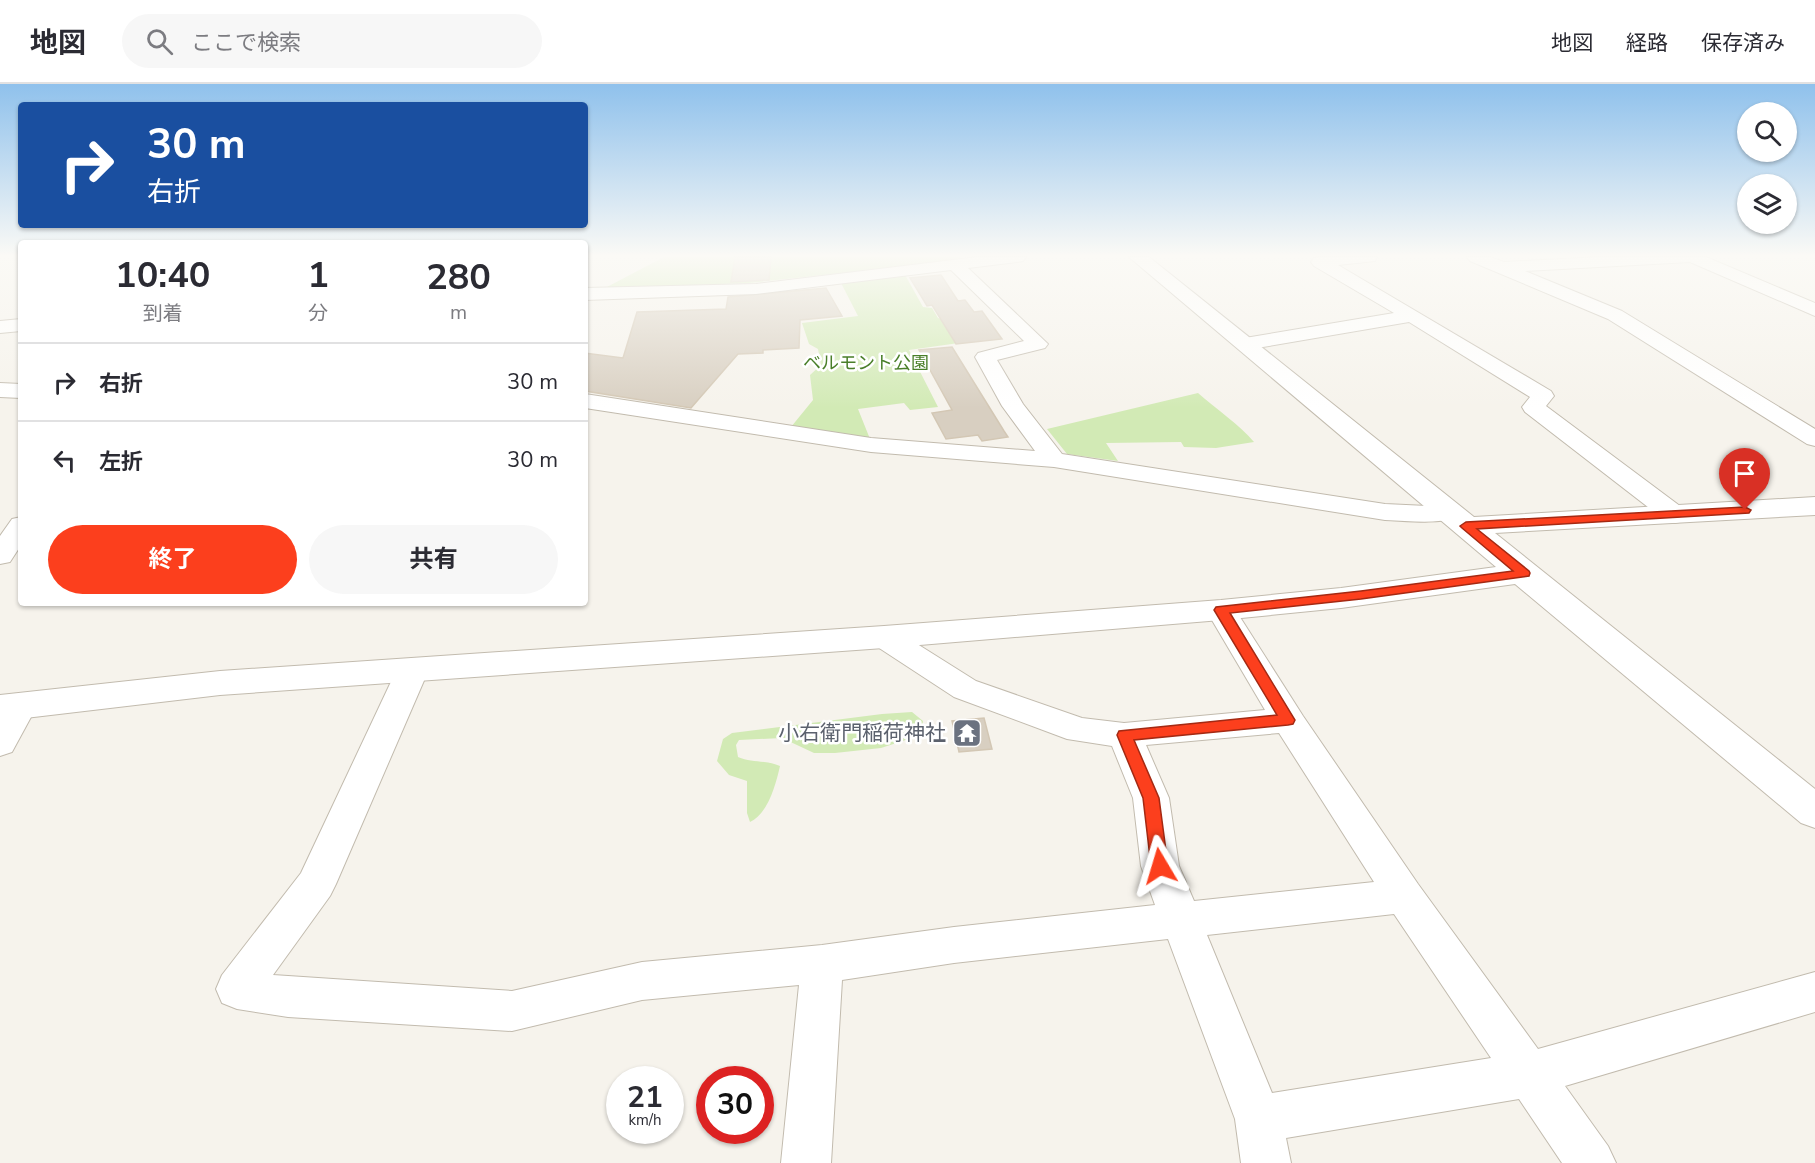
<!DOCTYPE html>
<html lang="ja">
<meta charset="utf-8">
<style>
body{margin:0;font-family:"Nunito Sans","Noto Sans JP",sans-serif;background:#f7f7f7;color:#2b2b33;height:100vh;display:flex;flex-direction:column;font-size:22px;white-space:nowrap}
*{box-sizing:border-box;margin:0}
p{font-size:20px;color:#7c7c81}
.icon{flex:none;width:33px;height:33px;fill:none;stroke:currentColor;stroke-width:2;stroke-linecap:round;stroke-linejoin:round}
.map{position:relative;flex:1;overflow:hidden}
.side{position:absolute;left:18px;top:156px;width:570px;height:366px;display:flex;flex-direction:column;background:#fff;border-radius:6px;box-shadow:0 2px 4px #0004}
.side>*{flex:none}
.banner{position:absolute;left:18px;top:18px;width:570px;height:126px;border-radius:6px;box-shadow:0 2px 4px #0004;background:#1a4fa0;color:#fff;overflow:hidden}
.fabs{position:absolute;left:1737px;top:18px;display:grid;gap:12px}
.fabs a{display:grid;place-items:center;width:60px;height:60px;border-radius:50%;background:#fff;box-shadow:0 2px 4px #0004;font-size:30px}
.speed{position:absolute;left:606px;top:982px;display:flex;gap:12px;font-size:30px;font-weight:700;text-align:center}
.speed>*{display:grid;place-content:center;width:78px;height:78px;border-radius:50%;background:#fff;box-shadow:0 2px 4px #0004;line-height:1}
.speed small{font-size:15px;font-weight:400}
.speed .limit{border:9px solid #d22;background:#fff;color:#111}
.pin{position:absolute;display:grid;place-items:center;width:51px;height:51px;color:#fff;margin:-62px -26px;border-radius:50% 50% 50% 0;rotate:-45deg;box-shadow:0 0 6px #0007}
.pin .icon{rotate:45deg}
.me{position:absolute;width:66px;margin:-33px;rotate:353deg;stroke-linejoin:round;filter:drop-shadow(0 0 4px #0008)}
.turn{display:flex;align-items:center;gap:21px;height:126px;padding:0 30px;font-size:27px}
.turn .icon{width:78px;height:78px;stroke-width:2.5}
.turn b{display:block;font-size:42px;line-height:51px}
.eta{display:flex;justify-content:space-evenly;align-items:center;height:102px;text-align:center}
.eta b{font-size:36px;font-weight:700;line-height:42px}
.primary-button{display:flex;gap:12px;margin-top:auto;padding:12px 30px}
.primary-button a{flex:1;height:69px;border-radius:36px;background:#fc3f1d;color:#fff;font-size:24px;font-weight:700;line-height:69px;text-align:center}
.primary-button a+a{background:#f7f7f7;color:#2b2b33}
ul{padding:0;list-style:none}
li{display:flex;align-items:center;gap:18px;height:78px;padding:0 30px;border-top:2px solid #e1e1e2}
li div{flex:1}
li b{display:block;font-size:22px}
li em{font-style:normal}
header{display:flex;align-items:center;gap:36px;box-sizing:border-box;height:84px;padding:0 30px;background:#fff;border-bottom:2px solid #e1e1e2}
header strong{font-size:28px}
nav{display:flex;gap:33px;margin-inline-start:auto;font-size:21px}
.search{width:420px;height:54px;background:#f7f7f7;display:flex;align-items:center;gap:15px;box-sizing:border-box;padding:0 21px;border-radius:33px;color:#7c7c81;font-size:22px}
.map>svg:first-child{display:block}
.green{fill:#d2eab5}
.building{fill:#d8cfc1;stroke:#d3c7b4;stroke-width:1.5}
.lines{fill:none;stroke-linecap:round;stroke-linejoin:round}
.minor-casing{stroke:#c2bbae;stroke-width:2}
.tertiary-casing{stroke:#c2bbae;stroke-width:2}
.minor{fill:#fff;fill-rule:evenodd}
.tertiary{fill:#fff;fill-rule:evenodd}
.route{fill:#fc3f1d;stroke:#a42913;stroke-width:1.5}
.labels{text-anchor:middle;stroke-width:5;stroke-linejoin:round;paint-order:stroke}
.far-park-label{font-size:18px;fill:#4a7f2a;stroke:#fff}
.worship-label{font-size:21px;fill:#5b616d;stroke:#fff;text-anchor:end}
</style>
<header>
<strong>地図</strong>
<div class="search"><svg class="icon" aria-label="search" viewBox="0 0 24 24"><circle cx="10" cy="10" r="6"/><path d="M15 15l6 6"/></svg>ここで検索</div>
<nav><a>地図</a><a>経路</a><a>保存済み</a></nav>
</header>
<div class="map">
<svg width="1815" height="1079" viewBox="0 0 1815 1079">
<rect width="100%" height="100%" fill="#f6f3ec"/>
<path class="green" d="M664 173H960L964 176 749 199 605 204Z
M904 189 923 223 932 224 938 234 949 237 966 258 909 266 938 323 910 326 904 319 858 325 870 355 791 343 813 316 810 291 821 281 818 265 809 260 802 239 858 232 840 197Z
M1198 309C1216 325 1240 341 1254 358L1216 364 1184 363 1181 358 1106 359 1118 377 1067 370 1047 345Z
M912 628 923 637 921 651 881 664 835 669H814L782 654 739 656 736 661 738 673C752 679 766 676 780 682 776 700 768 730 750 738L747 729V697L729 691 717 677 723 655 732 649 882 630Z"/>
<path class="building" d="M735 173H771L769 196 731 198Z
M941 191 958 217 965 216 974 228 982 227 1002 255 956 260 932 221 927 222 910 194Z
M826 204 842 232 800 236 799 264 763 266V269L738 270 691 324 585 307V269L623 274 637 228 726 225 728 213Z
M952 263 1004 347 1008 353 982 357 978 351 946 355 932 329 952 326 919 266Z
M984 634 992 665 959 668 952 637Z"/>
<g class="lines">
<g class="minor-casing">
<path id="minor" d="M978 173H1026L1023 177 1017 178 968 184 1048 260 1045 264 997 276 1023 320 1062 370 1385 420 1427 422 1449 420 1458 422 1462 428 1458 434C1434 440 1410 437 1385 436L1054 383 871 368 585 324V310L871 354 1035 367 1002 322 975 273 978 269 1024 257 951 186 756 210 585 216V204L756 200Z
M1322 173H1377L1375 177 1338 181 1551 307 1554 312 1546 322 1684 425 1688 431 1684 437 1675 439 1666 437 1525 328 1522 323 1530 313 1409 238 1245 266 1238 264 1235 260 1238 256 1245 254 1394 229 1314 182 1311 178 1314 174Z
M1467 173H1490L1504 178 1601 173H1706L1815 219V232L1690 178 1525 187 1622 227 1815 345V362L1807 360 1608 235 1470 177Z
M21 235V247L0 249V237Z
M0 299 21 300V314L0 313Z
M21 433V461L10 478 0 480V452L12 435Z
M1221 517 1231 519 1303 632 1418 800 1538 965 1815 888V928L1565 1002 1608 1062 1616 1079H1562L1519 1015 1286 1054 1291 1079H1241L1235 1035 1168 855 954 879 842 896 831 1079H781L799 901 642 916 512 947 288 933 237 925 222 919 216 905 222 891 301 789 397 585 402 577 413 574 424 577 429 585 336 800 330 812 273 891 512 907 642 878 822 861 954 843 1155 821 1141 782 1133 714 1112 662 1067 655 954 613 873 560 869 553 873 546 884 543 895 546 976 597 1082 634 1124 639 1265 626 1206 526 1211 519ZM1279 649 1374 798 1194 817 1179 782 1169 714 1146 661ZM1394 830 1491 974 1272 1009 1207 851Z
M21 610 33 614 37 622 12 668 0 672V630L9 614Z"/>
</g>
<g class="tertiary-casing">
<path id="tertiary" d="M1129 173H1149L1474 433 1815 413V431L1495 449 1815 705V744L1801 739 1515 500 1341 524 1221 536 884 564 220 611 0 637V611L220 587 884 542 1221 516 1341 504 1496 483Z"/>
</g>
<use href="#minor" class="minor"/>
<use href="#tertiary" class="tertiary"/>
</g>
<linearGradient id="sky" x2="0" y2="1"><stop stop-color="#8fc1ec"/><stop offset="0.53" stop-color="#fbfaf6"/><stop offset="1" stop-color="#fbfaf6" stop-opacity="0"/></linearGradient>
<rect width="1815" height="324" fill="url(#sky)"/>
<path class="route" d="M1745 423 1751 426 1749 429 1477 445 1529 487 1530 489 1529 492 1361 515 1230 529 1295 636 1293 640 1288 641 1134 656 1159 714 1168 782 1166 787 1160 789 1153 787 1151 782 1143 714 1117 651 1119 647 1277 631 1214 526 1216 523 1361 507 1513 487 1462 444 1460 442 1466 438Z"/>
<defs>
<g id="temple-square" transform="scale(1.5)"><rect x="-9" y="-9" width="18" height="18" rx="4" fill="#6b7280" stroke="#fff"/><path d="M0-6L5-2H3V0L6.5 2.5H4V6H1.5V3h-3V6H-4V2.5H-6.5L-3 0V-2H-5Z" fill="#fff"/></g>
</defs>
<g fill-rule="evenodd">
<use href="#temple-square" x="967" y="649"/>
</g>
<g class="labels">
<g class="far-park-label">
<text x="866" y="285">ベルモント公園</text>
</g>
<g class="worship-label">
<text x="946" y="656">小右衛門稲荷神社</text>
</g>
</g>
</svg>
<div class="fabs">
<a><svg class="icon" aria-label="search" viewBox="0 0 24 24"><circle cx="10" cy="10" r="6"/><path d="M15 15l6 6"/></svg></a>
<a><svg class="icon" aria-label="layers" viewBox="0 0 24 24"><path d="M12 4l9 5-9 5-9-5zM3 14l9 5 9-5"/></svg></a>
</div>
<div class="speed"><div>21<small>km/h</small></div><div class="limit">30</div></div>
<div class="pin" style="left:1745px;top:426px;background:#d93025"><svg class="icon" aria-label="arrive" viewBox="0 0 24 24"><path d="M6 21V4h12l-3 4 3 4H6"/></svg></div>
<svg class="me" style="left:1160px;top:782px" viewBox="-20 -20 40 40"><path d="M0-17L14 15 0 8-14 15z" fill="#fc3f1d" stroke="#fff" stroke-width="4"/></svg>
<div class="banner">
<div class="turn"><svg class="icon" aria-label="right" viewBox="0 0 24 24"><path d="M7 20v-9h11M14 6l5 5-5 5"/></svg><div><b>30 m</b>右折</div></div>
</div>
<section class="side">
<div class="eta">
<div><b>10:40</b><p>到着</p></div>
<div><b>1</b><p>分</p></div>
<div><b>280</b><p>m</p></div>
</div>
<ul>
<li><svg class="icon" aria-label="right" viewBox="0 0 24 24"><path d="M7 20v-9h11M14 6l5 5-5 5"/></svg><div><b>右折</b></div><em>30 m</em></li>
<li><svg class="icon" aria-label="left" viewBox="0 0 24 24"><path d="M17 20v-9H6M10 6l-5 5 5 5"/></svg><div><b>左折</b></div><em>30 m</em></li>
</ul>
<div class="primary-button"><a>終了</a><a>共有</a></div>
</section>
</div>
